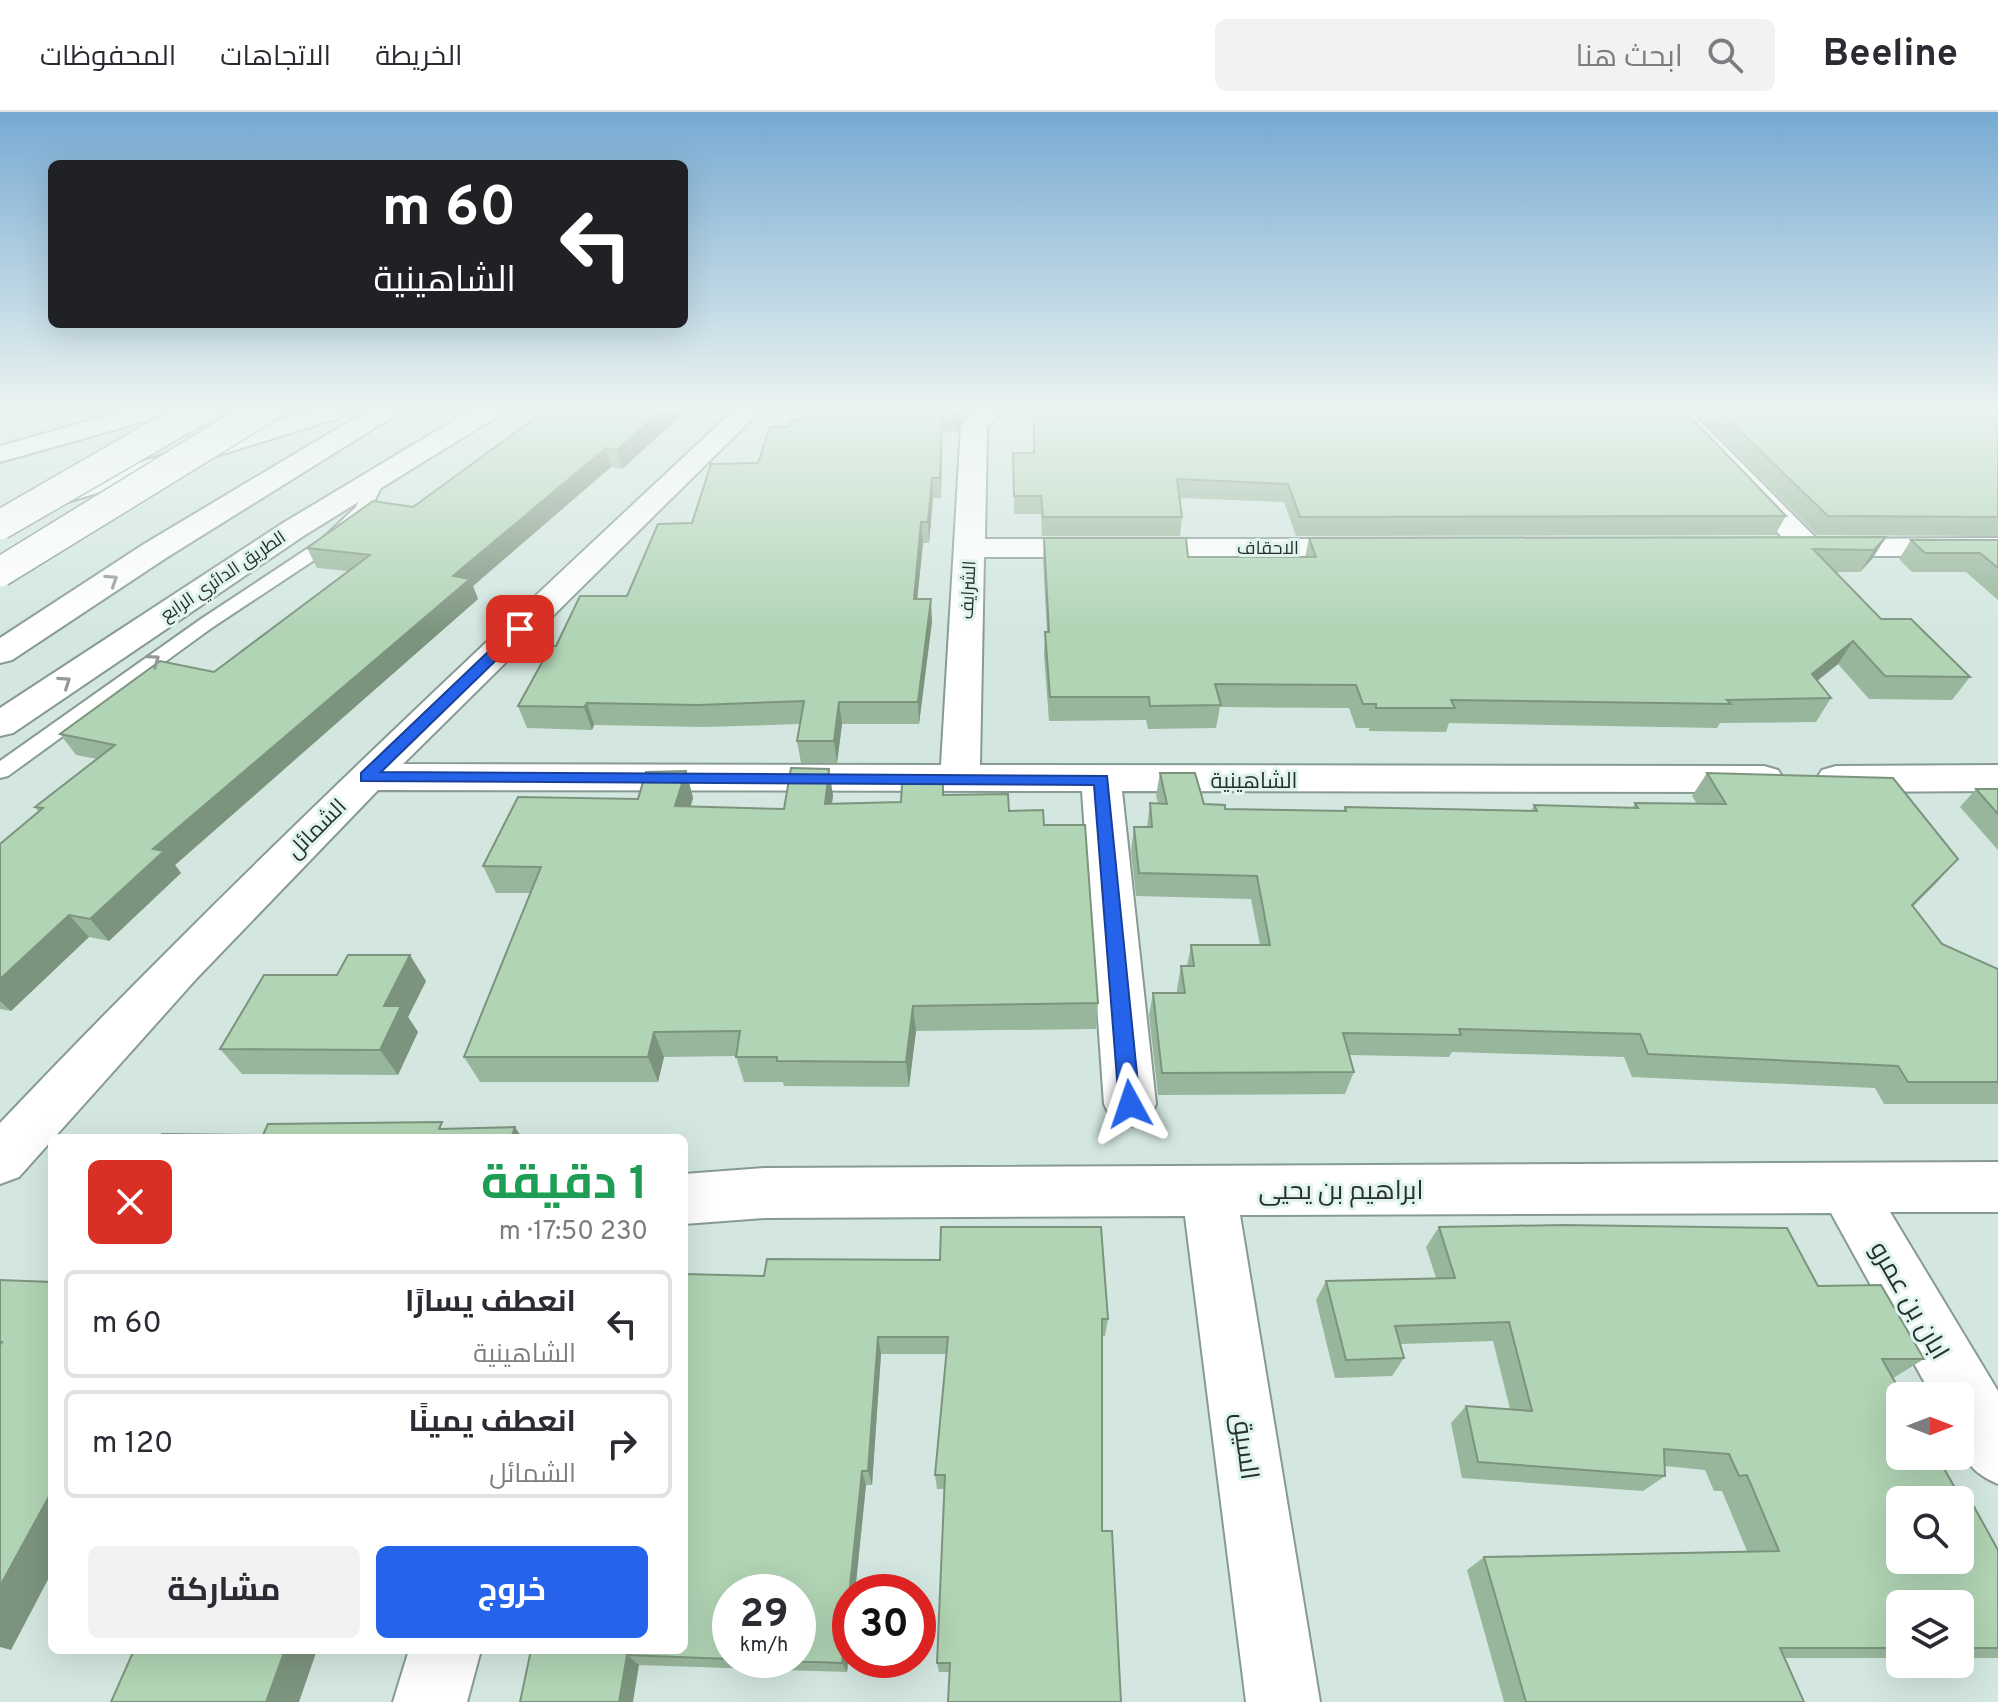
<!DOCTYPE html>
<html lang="ar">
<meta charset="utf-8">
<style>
body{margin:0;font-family:Overpass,Cairo,sans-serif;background:#f2f2f3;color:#2b2b33;direction:rtl;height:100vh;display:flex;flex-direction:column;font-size:30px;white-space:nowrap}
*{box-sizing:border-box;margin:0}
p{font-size:26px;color:#7c7c81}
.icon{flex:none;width:44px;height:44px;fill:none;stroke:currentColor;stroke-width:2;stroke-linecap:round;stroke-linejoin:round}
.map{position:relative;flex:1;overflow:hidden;direction:ltr}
.details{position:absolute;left:48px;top:1022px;width:640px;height:520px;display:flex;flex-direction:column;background:#fff;border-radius:12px;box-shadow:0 8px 32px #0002;direction:rtl}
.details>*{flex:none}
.guide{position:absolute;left:48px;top:48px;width:640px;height:168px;border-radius:12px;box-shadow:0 8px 32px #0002;direction:rtl;background:#202124;color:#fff;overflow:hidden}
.needle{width:52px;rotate:90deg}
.buttons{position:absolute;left:1886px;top:1270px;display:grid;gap:16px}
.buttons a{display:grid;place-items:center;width:88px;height:88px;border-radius:12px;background:#fff;box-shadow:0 8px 32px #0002;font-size:40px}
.speed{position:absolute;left:712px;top:1462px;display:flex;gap:16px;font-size:40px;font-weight:700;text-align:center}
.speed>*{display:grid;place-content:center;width:104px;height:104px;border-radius:50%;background:#fff;box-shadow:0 8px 32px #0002;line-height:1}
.speed small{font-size:20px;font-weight:400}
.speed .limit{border:12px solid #d22;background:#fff;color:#111}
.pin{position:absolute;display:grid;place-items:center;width:68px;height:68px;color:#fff;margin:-34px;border-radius:16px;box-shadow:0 4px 12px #0006}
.me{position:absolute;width:88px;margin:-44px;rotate:355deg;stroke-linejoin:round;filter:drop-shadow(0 0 6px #0008)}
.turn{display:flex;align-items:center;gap:28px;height:168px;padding:0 40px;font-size:36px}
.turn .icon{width:104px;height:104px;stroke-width:2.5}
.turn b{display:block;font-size:56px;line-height:68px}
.round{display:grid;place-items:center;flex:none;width:84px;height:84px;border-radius:12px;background:#f2f2f3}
.overview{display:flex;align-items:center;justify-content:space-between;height:136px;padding:0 40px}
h1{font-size:48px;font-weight:700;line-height:60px;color:#1e9e55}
.primary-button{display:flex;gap:16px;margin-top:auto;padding:16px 40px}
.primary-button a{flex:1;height:92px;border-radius:12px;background:#2563eb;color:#fff;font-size:32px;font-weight:700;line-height:92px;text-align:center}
.primary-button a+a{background:#f2f2f3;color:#2b2b33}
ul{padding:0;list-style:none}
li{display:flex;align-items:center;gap:24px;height:108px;margin:0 16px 12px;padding:0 24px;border:4px solid #e1e1e2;border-radius:12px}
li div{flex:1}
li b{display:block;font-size:30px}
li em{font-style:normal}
header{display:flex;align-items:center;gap:48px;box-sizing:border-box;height:112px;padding:0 40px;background:#fff;border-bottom:2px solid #e1e1e2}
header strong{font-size:38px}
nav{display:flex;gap:44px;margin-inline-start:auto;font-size:28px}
.search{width:560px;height:72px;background:#f2f2f3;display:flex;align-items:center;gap:20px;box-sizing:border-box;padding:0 28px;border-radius:12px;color:#7c7c81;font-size:30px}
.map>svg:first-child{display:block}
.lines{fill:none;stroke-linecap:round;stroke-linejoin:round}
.service-casing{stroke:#879a94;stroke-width:4}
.minor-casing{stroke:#879a94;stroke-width:4}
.tertiary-casing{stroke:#879a94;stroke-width:4}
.secondary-casing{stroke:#879a94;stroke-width:4}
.primary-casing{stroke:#879a94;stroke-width:4}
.motorway-casing{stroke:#879a94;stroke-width:4}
.service{fill:#fff;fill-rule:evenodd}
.minor{fill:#fff;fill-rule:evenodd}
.tertiary{fill:#fff;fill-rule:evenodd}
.secondary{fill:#fff;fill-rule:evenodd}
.primary{fill:#fff;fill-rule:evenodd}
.motorway{fill:#fff;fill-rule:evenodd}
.secondary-bridge-casing{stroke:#879a94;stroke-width:32;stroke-linecap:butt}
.primary-bridge-casing{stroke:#879a94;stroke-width:32;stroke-linecap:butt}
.secondary-bridge{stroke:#fff;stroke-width:29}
.primary-bridge{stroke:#fff;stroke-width:29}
.wall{fill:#98b69b;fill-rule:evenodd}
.shaded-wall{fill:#7c947e}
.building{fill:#b1d4b4;stroke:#7c947e;stroke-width:2;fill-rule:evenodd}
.oneway{stroke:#949896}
.route{fill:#2563eb;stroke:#184099;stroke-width:2}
.labels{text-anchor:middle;stroke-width:6;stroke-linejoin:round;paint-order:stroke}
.far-street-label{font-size:18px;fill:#28302d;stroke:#e0f4ee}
.street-label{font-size:22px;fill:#28302d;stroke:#e0f4ee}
.near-street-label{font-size:26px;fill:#28302d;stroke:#e0f4ee}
</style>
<header>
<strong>Beeline</strong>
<div class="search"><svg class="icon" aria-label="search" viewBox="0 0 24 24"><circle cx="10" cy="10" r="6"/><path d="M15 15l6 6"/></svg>ابحث هنا</div>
<nav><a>الخريطة</a><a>الاتجاهات</a><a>المحفوظات</a></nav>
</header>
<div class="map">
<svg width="1998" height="1590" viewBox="0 0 1998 1590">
<rect width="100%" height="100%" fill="#d3e7e0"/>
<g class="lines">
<g class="service-casing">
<path id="service" d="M378 360 386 365 369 400 334 435 213 515 8 664 0 666V649L201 507 322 427 356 395 370 365Z"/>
</g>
<g class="minor-casing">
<path id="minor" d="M735 297H762L403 652 941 653 961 315 975 297H1003L987 315 985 427H1368L1379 430 1383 436 1379 442 1368 445H984L980 653 1764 654 1778 658 1784 667 1778 676 1764 680 1122 679 1156 992 1148 1008 1130 1014 1112 1008 1104 992 1082 679 378 678 197 866 19 1065 0 1072V1011C235 763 485 531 735 297Z
M1661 297H1688L1817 427 1998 426V444H1808L1797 441Z
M1998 653V679L1836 680 1822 676 1816 667 1822 658 1836 654Z
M1998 1050V1100H1890L1998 1279V1372C1953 1353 1960 1327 1960 1284H1932L1831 1101 1240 1103 1320 1590H1246L1185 1104 765 1106 684 1112V1062L765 1056Z
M409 1538H481L467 1590H393Z"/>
</g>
<g class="tertiary-casing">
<path id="tertiary" d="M315 297H340L343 301 339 306 55 394 45 397 35 394 31 388 35 382Z"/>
</g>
<g class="secondary-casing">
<path id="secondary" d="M473 297H504L501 302 305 423 13 621 0 624V596L283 411Z"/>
</g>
<g class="primary-casing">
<path id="primary" d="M370 297H400L397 302 166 446 12 548 0 551V526L144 432Z"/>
</g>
<g class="motorway-casing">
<path id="motorway" d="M131 297H173L170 302 0 350V334Z"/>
</g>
<use href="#service" class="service"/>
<use href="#minor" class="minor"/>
<use href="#tertiary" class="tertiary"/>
<use href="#secondary" class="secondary"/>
<use href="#primary" class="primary"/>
<use href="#motorway" class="motorway"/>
<g class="secondary-bridge-casing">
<path id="secondary-bridge" d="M0 413 201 297"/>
</g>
<g class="primary-bridge-casing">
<path id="primary-bridge" d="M0 460 265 297"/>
</g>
<use href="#secondary-bridge" class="secondary-bridge"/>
<use href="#primary-bridge" class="primary-bridge"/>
</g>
<path class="wall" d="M556 297H688L622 357 611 355 473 474 478 487 175 753 181 761 109 829 89 825 11 899 0 897V732L39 700 35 695 97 647 76 643 60 622 214 560 348 459 317 456 307 436 413 395Z
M965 297V305L958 320 942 321 941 386H933L929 431H923L917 487 932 509 919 612H842L837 651H801L797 629 800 612 704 615 594 613 592 618 527 616 518 594 556 534 627 484 692 411 758 351 788 315 802 308Z
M1691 297H1994L1998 300V424L1817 423Z
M1013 341H1034L1786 404 1775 423 1296 424 1284 390 1179 386 1182 405 1180 424H1042L1041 402H1014Z
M1886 425 1872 447 1860 460H1835L1881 507 1970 565 1952 588 1869 587 1838 552 1817 569 1831 586 1816 610 1720 611 1717 616 1449 611 1446 620 1369 619V616H1356L1349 596 1220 595 1216 616 1148 617 1146 608 1049 609 1044 543 1045 520H1047L1043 448 1044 426 1188 445H1305L1309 426Z
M1911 428H1998V488L1966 460H1912L1899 447Z
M686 659 693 686 690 695 784 697 833 683 832 691 901 690 943 683 1009 699 1044 713 1098 891 1096 917 916 919 909 975 784 974 783 970H744L736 944 664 945 658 970H480L464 945 530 781H496L483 754 638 687Z
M1160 661 1204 692 1225 697 1343 699 1345 695 1531 699 1534 693 1633 696 1635 691 1697 692 1692 684 1707 661 1937 770 1913 794 1942 832 1998 857V992H1884L1875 976 1632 965 1624 945 1452 940 1449 945 1350 943 1354 960 1345 982 1158 983 1149 903 1153 881H1177V877L1181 854H1187L1191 833H1260L1251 787 1136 784 1131 739 1134 715H1147L1150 691H1158L1156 684Z
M1976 677H1998V738L1960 695Z
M426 869 408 905 418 920 398 963 242 962 220 937Z
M1439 1115 1818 1174 1924 1247 1895 1265H1892L1964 1392 1998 1438V1546H1960V1492H1900V1546H1784L1804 1590H1504L1467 1458 1484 1445 1747 1439 1722 1379H1714L1705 1358 1665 1354V1364L1643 1379 1462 1366 1451 1311 1466 1294 1510 1297 1493 1229 1401 1232 1404 1246 1392 1264 1335 1266 1316 1188 1326 1169 1436 1166 1426 1135Z
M684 1162 1108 1207 1105 1224H1102L950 1560H939L937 1551 944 1377H937L935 1363 946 1242H881L872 1373H866L847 1560 639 1553 520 1590ZM730 1480 798 1548H730Z"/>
<path class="shaded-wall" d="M664 297H688L622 357 617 338Z
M959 297H965V305L958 320 957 301Z
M942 301V321L941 386 940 366Z
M606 336 611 355 473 474 478 487 175 753 181 761 109 829 90 807 153 737 453 464Z
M932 366 933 386 929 431 928 410Z
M921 410 923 431 915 509 914 487Z
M1886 425 1872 447 1860 460 1874 438Z
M931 487 932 509 919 612 918 590Z
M1853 529 1838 552 1797 585 1812 562Z
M839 590 842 612 837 651 834 629Z
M587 591 594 613 592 618 584 595Z
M829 657 833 683 829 718 825 692Z
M686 659 693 686 683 721 675 694Z
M1958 747 1937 770 1891 816 1912 793Z
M69 803 89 825 11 899 0 889V867Z
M410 843 426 869 408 905 418 920 398 963 380 938 384 894Z
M913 894 916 919 909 975 906 950Z
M654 920 664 945 658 970 648 945Z
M515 1015 522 1026H511Z
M878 1225 881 1242 872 1373 868 1359Z
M862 1359 866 1373 855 1480H850V1532L847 1560 842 1551Z
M52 1379V1460L11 1538 0 1535V1474Z
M285 1538H317L299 1590H266Z
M627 1543 639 1553 633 1590H619Z"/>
<path class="building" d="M556 297H664L617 338 606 336 453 464 470 467 153 737 164 739 90 807 69 803 0 867V732L43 696 35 695 115 633 60 622 160 549 214 560 370 443 307 436 373 389 413 395 538 304 545 305Z
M803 297H959L957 301H942L940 366H932L928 410H921L914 487H931L918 590H839L834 629H797L804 589 698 593 587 591 584 595 518 594 551 534H556L580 484H627L658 412 692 411 711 352 758 351 770 315H788L790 308H802Z
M1034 297H1683L1786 404 1300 405 1288 372 1177 367 1182 405H1043L1041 384H1014L1013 341H1034Z
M1717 297H1994L1998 300V405L1828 404Z
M1886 425 1874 438 1813 437 1881 507H1911L1970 565 1885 564 1853 529 1812 562 1831 586 1727 588 1731 592 1451 588 1455 596H1376V592H1363L1356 573 1215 572 1221 593 1150 594 1149 585H1050L1045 520H1049L1044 426H1186L1188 445H1316L1309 426Z
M1911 428H1998V456L1980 441H1925Z
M791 656 829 657 825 692 901 690 902 672H943V683L1008 682 1009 699 1043 698 1044 713H1085L1098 891 913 894 906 950 777 949V945H736L740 919 654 920 648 945H464L541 755 483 754 518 685 638 687 646 660 686 659 675 694 784 697Z
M1160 661H1195L1204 692 1225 693V697L1346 699 1345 695 1537 699 1534 693 1638 696 1635 691 1726 692 1707 661 1893 666 1958 747 1912 793 1942 832 1998 857V970H1908L1898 954 1648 942 1640 922 1459 917 1461 923 1343 921 1354 960 1162 961 1153 881H1185L1181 854H1194L1191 833H1270L1257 764 1139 761 1134 715H1152L1150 691 1167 692Z
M1976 677H1998V702Z
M348 843H410L384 894H401L380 938 220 937 264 863H337Z
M442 1010 439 1017 515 1015 511 1026H160L162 1022 263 1023 268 1012Z
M1563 1113 1787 1116 1818 1174 1881 1173 1924 1247H1882L1903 1284H1900V1344H1937L1964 1392 1973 1393 1998 1438V1536H1960V1492H1900V1536H1780L1804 1590H1526L1484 1445 1779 1439 1747 1363 1739 1364 1729 1342 1664 1337 1665 1364 1478 1350 1466 1294 1532 1299 1509 1210 1395 1214 1404 1246 1346 1248 1326 1169 1455 1166 1439 1115ZM1900 1388H1960V1448H1900Z
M941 1115H1101L1108 1207H1102V1419H1112L1121 1590H948L950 1551H937L945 1363H935L948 1225H878L868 1359H862L842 1551 759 1548H798V1480H730V1547L627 1543 619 1590H520L531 1538H684V1162L764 1164 767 1147 940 1148Z
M0 1168 52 1170V1379L0 1474V1233L2 1230H0Z
M134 1538H285L266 1590H111Z"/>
<defs><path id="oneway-chevron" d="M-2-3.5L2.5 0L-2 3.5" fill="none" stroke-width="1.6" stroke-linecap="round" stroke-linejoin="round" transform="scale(2)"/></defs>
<g class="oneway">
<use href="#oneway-chevron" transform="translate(112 468) rotate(-33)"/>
<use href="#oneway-chevron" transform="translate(154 548) rotate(-35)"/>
<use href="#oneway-chevron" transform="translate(65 570) rotate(-34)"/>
</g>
<linearGradient id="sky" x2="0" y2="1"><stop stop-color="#77aad2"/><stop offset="0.57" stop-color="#ebf4f1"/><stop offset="1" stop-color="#ebf4f1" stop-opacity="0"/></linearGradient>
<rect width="1998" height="520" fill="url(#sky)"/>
<path class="route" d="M520 513 525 514V520L381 660 1107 664 1140 992 1137 998 1130 1001 1122 998 1119 992 1094 673 361 669V661L515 514Z"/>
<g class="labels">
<g class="far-street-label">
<text x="1268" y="442">الاحقاف</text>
<text transform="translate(223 464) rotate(-34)" y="6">الطريق الدائري الرابع</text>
<text transform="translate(968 478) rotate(-87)" y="6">الشرايف</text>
</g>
<g class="street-label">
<text x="1254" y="676">الشاهينية</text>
<text transform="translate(316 716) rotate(-45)" y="8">الشمائل</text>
</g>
<g class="near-street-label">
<text x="1341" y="1087">ابراهيم بن يحيى</text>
<text transform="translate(1910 1188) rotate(60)" y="9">ابان بن عمرو</text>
<text transform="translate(1246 1334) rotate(82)" y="9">السيق</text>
</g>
</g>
</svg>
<div class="buttons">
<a><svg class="needle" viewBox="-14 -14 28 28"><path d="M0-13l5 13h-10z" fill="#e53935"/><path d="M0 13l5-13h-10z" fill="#7c7c81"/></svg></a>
<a><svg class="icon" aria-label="search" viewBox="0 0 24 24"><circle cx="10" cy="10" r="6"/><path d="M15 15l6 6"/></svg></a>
<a><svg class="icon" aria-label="layers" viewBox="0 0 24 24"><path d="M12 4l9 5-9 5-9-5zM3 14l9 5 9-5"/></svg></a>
</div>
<div class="speed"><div>29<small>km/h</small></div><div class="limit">30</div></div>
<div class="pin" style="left:520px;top:517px;background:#d93025"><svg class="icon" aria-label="arrive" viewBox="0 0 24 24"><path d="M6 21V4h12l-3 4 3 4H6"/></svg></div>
<svg class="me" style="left:1130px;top:992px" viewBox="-20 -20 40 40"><path d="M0-17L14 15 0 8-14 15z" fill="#2563eb" stroke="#fff" stroke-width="4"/></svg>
<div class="guide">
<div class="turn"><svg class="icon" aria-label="left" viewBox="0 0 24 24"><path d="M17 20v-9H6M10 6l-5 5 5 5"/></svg><div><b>60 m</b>الشاهينية</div></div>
</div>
<section class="details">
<div class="overview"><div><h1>1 دقيقة</h1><p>230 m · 17:50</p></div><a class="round" style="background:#d93025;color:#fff"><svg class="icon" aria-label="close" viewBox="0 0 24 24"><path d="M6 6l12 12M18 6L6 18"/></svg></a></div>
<ul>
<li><svg class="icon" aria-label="left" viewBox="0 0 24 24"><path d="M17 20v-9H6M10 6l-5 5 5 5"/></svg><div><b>انعطف يسارًا</b><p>الشاهينية</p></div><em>60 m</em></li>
<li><svg class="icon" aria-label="right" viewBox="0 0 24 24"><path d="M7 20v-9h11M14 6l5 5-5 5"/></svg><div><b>انعطف يمينًا</b><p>الشمائل</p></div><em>120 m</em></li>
</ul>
<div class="primary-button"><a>خروج</a><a>مشاركة</a></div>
</section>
</div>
